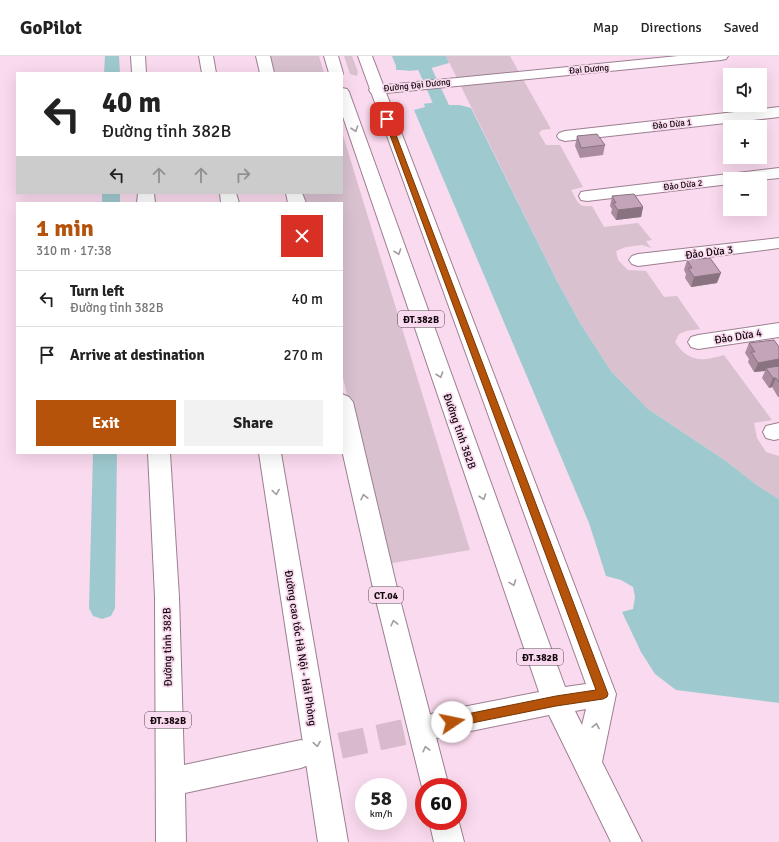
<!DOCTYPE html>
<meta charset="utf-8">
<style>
body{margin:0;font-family:Signika,sans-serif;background:#f2f2f2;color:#222;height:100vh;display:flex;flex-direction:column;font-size:15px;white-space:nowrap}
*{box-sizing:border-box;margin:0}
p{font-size:13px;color:#767676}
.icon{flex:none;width:22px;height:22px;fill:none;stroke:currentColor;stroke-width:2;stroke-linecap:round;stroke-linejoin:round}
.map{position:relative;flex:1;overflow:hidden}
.panel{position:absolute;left:16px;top:146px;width:327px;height:252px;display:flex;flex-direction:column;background:#fff;border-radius:0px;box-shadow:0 4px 16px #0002}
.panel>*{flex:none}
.hud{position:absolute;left:16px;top:16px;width:327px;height:122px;border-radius:0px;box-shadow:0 4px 16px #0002;background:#fff;color:#222;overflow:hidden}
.fabs{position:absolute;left:723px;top:12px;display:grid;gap:8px}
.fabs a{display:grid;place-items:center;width:44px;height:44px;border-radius:0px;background:#fff;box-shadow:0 4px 16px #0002;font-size:20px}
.speed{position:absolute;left:355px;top:722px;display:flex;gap:8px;font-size:20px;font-weight:700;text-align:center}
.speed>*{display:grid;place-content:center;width:52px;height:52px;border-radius:50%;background:#fff;box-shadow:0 4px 16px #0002;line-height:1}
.speed small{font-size:10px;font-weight:400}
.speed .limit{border:6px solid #d22;background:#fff;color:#111}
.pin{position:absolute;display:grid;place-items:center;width:34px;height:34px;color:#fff;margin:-17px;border-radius:8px;box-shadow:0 2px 6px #0006}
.me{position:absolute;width:44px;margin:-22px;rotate:79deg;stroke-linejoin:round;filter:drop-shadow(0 0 3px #0008)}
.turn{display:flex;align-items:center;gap:14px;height:84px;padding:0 20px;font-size:18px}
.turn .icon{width:52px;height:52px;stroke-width:2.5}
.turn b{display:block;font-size:28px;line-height:34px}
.lanes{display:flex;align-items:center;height:38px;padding:0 20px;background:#0003;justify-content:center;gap:20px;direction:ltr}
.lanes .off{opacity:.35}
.round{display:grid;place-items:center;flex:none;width:42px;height:42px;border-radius:0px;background:#f2f2f2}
.headline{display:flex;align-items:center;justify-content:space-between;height:68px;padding:0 20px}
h1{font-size:24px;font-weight:800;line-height:30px;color:#b45309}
.cta{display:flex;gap:8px;margin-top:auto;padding:8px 20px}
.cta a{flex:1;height:46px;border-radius:0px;background:#b45309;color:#fff;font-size:16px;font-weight:800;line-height:46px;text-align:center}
.cta a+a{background:#f2f2f2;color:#222}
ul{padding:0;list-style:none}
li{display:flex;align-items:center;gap:12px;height:56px;padding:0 20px;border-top:1px solid #e0e0e0}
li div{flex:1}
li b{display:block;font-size:15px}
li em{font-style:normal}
header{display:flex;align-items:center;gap:24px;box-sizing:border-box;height:56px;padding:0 20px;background:#fff;border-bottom:1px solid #e0e0e0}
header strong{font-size:19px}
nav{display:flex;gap:22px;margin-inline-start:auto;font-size:14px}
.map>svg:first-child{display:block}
.green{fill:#d9c1cf}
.water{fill:#9ecacf}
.pier{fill:#fadaee}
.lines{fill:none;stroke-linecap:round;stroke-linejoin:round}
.canal{fill:#9ecacf;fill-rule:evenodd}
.primary-tunnel{stroke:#d7bacc;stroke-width:26;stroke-dasharray:26 13;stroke-linecap:butt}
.street-casing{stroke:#9c7f91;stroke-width:2}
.secondary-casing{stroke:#9c7f91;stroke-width:2}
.primary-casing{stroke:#9c7f91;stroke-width:2}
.highway-casing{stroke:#9c7f91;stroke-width:2}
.street{fill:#fff;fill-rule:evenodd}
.secondary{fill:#fff;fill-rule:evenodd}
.primary{fill:#fff;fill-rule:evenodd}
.highway{fill:#fff;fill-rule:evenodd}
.wall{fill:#a98d9e}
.shaded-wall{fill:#897381}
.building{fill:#c4a4b8;stroke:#897381}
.oneway{stroke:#a09c9f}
.route{fill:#b45309;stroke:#753606}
.labels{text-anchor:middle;stroke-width:3.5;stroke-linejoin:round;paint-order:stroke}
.far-street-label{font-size:9px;fill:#12080e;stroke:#fadaee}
.shield{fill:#fadaee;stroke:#584751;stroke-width:1}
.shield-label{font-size:10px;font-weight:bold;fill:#12080e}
.street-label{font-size:11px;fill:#12080e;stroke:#fadaee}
</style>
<header>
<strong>GoPilot</strong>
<nav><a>Map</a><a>Directions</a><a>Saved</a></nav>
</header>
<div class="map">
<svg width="779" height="786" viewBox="0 0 779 786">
<rect width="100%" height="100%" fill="#fadaee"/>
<path class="green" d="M266 0H319L324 17H270Z
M344 0H352L358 16 357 20 350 18Z
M446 0H510L551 73 542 74 539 77 546 89H560L583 131 571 134C578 145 577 152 592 150L604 171 638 167 652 184 646 185 651 192 642 189 626 191 616 195 618 204 628 214 646 215 664 241 677 240 700 273 686 275 679 278 675 286C688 306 702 306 724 299L772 364 754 367 757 382 766 396 779 400V443L758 430 726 405 648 353 611 315 580 267 557 225Z
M342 76 470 494 387 508 342 318V147H301L299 137H342Z"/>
<path class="water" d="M392 0H446L449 7 428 13 438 49H460L471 52 557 225 580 267 611 315 648 353 726 405 758 430 779 443V647L676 634 655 618 641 596 622 556 633 553 635 541 633 531 621 524 606 520 589 467 414 54 425 51 412 15 396 14V10Z"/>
<path class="pier" d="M445 11 430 15 439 46 422 48 411 17 397 16 396 14 409 15Z"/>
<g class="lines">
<path class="canal" d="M105 0H119L120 17H104Z
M412 0H426L462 77 460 80 454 82 448 80 446 77Z
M102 137H120V147H102Z
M93 397H117L115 552 111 560 102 563 93 560 89 552Z"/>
<path class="primary-tunnel" d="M302 698 437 669"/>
<g class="street-casing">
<path id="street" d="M779 51V61L565 85 559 83 557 80 559 77 565 75Z
M779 112V122L760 124 730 123V128L587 145 581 144 579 140 581 136 587 135Z
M779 182V192L638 210 632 208 629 204 632 200 638 198Z
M779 267V281L698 293 691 291 688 286 691 281 698 279Z
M779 367V383L774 384 766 382 763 376 766 370Z"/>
</g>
<g class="secondary-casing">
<path id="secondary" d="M678 0H728L726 3 721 4 376 38 371 37 369 34 371 31 376 30Z"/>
</g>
<g class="primary-casing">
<path id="primary" d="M131 0H145L146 17H132Z
M324 0H338L343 17 342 19V17H329Z
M358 0H372L616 638 602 706 642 786H611L549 659 437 682 427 678 423 669 427 660 437 656 539 636 342 58V32L347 33 349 36 565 631 586 628ZM586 653 582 669 575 655Z
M138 137H154L155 147H137Z
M148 397H170L179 541 184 709 301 684 311 688 315 698 311 708 301 712 185 737 186 786H156L155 541Z"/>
</g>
<g class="highway-casing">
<path id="highway" d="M199 0H213L216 17H202Z
M256 0H270L274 17H260Z
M220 137H236L239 147H221Z
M286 137H302L306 147H288Z
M342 338 349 341 353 346 397 532 449 731H424V739L373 532 342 394Z
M259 397H281L348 786H318Z
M458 763 464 786H434L429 765H458Z"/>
</g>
<use href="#street" class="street"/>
<use href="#secondary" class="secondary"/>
<use href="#primary" class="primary"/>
<use href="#highway" class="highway"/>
</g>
<path class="wall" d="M577 80 605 89 603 99 580 102 575 90Z
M612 140 643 151 641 161 616 164 611 157 612 153 610 150Z
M687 204 717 227 691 231 685 222 686 218 684 214Z
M749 287 779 291V341H778L772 331 769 332 762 322 765 315 754 316 748 306 749 303 745 297Z"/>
<path class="shaded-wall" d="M643 151 641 161 616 164 618 154Z
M721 217 717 227 691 231 694 221Z
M779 303V313L766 312 765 315 754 316 758 307Z
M773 322H776L772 331 769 332Z"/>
<path class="building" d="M597 78 605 89 581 92 577 80Z
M634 138 643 151 618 154 613 147H616L612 140Z
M710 202 721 217 694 221 688 212H692L687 204Z
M774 284 779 291V303L758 307 751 296H755L749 287Z
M779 310V326L776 322H773L766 312Z"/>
<defs><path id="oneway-chevron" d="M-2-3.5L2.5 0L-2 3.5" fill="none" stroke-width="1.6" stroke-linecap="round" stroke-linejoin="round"/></defs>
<g class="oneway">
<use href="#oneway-chevron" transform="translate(355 73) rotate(71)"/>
<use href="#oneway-chevron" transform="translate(398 196) rotate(71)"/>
<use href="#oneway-chevron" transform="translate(440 319) rotate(71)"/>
<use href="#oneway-chevron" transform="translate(276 436) rotate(81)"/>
<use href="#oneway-chevron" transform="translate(364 441) rotate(-103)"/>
<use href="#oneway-chevron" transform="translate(483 441) rotate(71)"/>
<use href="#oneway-chevron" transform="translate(513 527) rotate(70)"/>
<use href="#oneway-chevron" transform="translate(394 567) rotate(-104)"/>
<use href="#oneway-chevron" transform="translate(596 670) rotate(-78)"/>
<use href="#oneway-chevron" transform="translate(317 688) rotate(81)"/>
<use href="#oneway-chevron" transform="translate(426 693) rotate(-104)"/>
</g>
<path class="route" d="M387 61 390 63 608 638 607 641 603 643 556 650 452 671 447 670 446 666 447 662 452 661 556 640 596 634 384 63Z"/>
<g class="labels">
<g class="far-street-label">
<text transform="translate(589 13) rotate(-5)" y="3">Đại Dương</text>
<text transform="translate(417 29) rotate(-6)" y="3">Đường Đại Dương</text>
<text transform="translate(672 68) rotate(-6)" y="3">Đảo Dừa 1</text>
<text transform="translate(683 129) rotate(-7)" y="3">Đảo Dừa 2</text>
</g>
<g class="shield">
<rect x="398" y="255" width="46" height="16" rx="3"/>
<rect x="369" y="531" width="34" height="16" rx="3"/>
<rect x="517" y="593" width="46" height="16" rx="3"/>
<rect x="145" y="656" width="46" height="16" rx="3"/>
</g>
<g class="shield-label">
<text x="421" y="267">ĐT.382B</text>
<text x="386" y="543">CT.04</text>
<text x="540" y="605">ĐT.382B</text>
<text x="168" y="668">ĐT.382B</text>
</g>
<g class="street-label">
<text transform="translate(709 196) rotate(-7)" y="4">Đảo Dừa 3</text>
<text transform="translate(738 280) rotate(-9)" y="4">Đảo Dừa 4</text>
<text transform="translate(460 375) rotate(71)" y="4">Đường tỉnh 382B</text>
<text transform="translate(167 591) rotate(-91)" y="4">Đường tỉnh 382B</text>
<text transform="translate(301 592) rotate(81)" y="4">Đường cao tốc Hà Nội - Hải Phòng</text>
</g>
</g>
</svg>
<div class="fabs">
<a><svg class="icon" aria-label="sound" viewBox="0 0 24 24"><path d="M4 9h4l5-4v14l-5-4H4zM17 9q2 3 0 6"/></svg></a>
<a>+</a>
<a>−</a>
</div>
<div class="speed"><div>58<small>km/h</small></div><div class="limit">60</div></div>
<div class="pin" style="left:387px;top:63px;background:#d93025"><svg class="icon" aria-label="arrive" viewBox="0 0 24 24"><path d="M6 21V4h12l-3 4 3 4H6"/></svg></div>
<svg class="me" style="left:452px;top:666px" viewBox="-20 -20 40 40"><circle r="19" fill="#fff"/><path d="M0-13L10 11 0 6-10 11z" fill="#b45309"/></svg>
<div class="hud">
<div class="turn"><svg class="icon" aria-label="left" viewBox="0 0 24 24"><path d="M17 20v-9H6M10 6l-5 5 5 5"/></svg><div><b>40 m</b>Đường tỉnh 382B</div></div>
<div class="lanes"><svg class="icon" aria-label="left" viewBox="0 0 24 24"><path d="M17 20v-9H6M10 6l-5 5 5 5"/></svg><svg class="icon off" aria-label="ahead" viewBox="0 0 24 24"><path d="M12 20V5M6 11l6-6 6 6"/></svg><svg class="icon off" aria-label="ahead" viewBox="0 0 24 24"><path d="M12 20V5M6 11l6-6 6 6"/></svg><svg class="icon off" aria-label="right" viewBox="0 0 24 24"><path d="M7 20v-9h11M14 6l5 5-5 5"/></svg></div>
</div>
<section class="panel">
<div class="headline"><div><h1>1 min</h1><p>310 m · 17:38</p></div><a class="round" style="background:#d93025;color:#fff"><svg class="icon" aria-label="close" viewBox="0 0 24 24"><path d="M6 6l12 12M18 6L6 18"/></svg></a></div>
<ul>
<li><svg class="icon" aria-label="left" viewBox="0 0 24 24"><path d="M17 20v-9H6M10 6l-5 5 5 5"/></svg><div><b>Turn left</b><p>Đường tỉnh 382B</p></div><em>40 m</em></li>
<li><svg class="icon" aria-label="arrive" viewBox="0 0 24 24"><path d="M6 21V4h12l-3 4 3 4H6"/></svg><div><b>Arrive at destination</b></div><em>270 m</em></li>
</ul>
<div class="cta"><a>Exit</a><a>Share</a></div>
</section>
</div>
